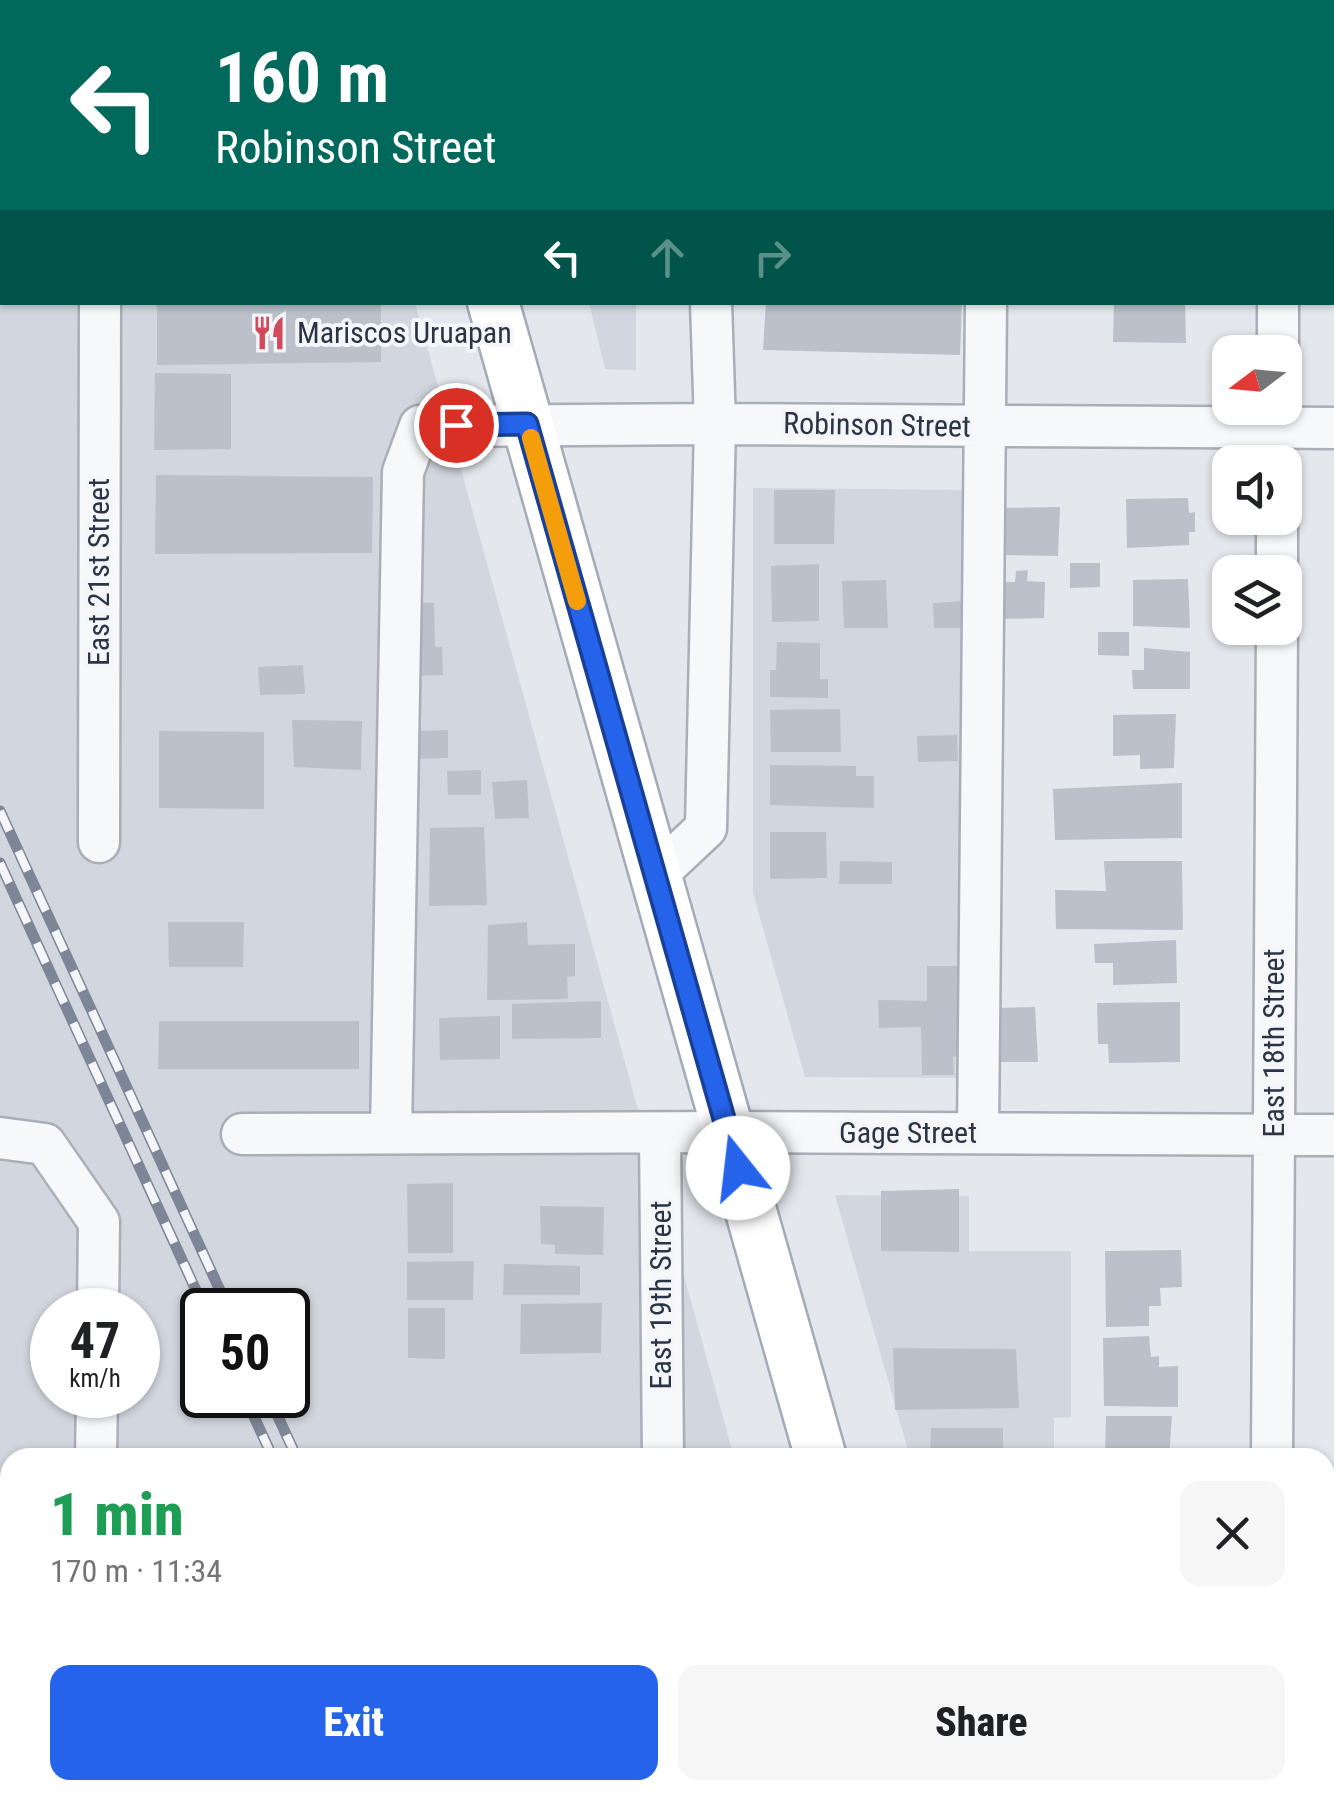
<!DOCTYPE html>
<meta charset="utf-8">
<style>
body{margin:0;font-family:"Roboto Condensed",sans-serif;background:#f6f6f6;color:#202124;height:100vh;display:flex;flex-direction:column;font-size:38px;white-space:nowrap}
*{box-sizing:border-box;margin:0}
p{font-size:32px;color:#757577}
.icon{flex:none;width:55px;height:55px;fill:none;stroke:currentColor;stroke-width:2;stroke-linecap:round;stroke-linejoin:round}
.map{position:relative;flex:1;overflow:hidden}
.drawer{position:absolute;left:0px;top:1448px;width:1335px;height:352px;display:flex;flex-direction:column;background:#fff;border-radius:30px 30px 0 0;box-shadow:0 2px 8px #0004}
.drawer>*{flex:none}
.top-card{position:absolute;left:0px;top:0px;width:1335px;height:305px;box-shadow:0 2px 8px #0004;background:#00695c;color:#fff;overflow:hidden}
.needle{width:65px;rotate:254deg}
.controls{position:absolute;left:1212px;top:335px;display:grid;gap:20px}
.controls a{display:grid;place-items:center;width:90px;height:90px;border-radius:20px;background:#fff;box-shadow:0 2px 8px #0004;font-size:50px}
.speed{position:absolute;left:30px;top:1288px;display:flex;gap:20px;font-size:50px;font-weight:700;text-align:center}
.speed>*{display:grid;place-content:center;width:130px;height:130px;border-radius:50%;background:#fff;box-shadow:0 2px 8px #0004;line-height:1}
.speed small{font-size:25px;font-weight:400}
.speed .limit{border:5px solid #111;border-radius:15px;background:#fff;color:#111}
.pin{position:absolute;display:grid;place-items:center;width:85px;height:85px;color:#fff;margin:-42px;border:5px solid #fff;border-radius:50%;box-shadow:0 2px 10px #0007}
.me{position:absolute;width:110px;margin:-55px;rotate:344deg;stroke-linejoin:round;filter:drop-shadow(0 0 8px #0008)}
.turn{display:flex;align-items:center;gap:35px;height:210px;padding:0 50px;font-size:45px}
.turn .icon{width:130px;height:130px;stroke-width:2.5}
.turn b{display:block;font-size:70px;line-height:85px}
.lanes{display:flex;align-items:center;height:95px;padding:0 50px;background:#0003;justify-content:center;gap:50px;direction:ltr}
.lanes .off{opacity:.35}
.round{display:grid;place-items:center;flex:none;width:105px;height:105px;border-radius:20px;background:#f6f6f6}
.head{display:flex;align-items:center;justify-content:space-between;height:170px;padding:0 50px}
h1{font-size:60px;font-weight:800;line-height:75px;color:#1e9e55}
.primary-button{display:flex;gap:20px;margin-top:auto;padding:20px 50px}
.primary-button a{flex:1;height:115px;border-radius:20px;background:#2563eb;color:#fff;font-size:40px;font-weight:800;line-height:115px;text-align:center}
.primary-button a+a{background:#f6f6f6;color:#202124}
.map>svg:first-child{display:block}
.built{fill:#d2d6de;fill-rule:evenodd}
.building{fill:#bbc0ca}
.lines{fill:none;stroke-linecap:round;stroke-linejoin:round}
.minor-casing{stroke:#a9aeb7;stroke-width:45}
.major-casing{stroke:#a3abb8;stroke-width:55}
.minor{stroke:#f7f8fa;stroke-width:40}
.major{stroke:#fff;stroke-width:50}
.rail-casing{stroke:#7d8696;stroke-width:11}
.rail{stroke:#f4f6f9;stroke-width:8;stroke-dasharray:22;stroke-linecap:butt}
.route-casing{stroke:#184099;stroke-width:25}
.route{stroke:#2563eb;stroke-width:18}
.slow{stroke:#f59e0b;stroke-width:18}
.labels{text-anchor:middle;stroke-width:8;stroke-linejoin:round;paint-order:stroke}
.poi-label{font-size:30px;fill:#2b3445;stroke:#f4f6f9;text-anchor:start}
.street-label{font-size:30px;fill:#2b3445;stroke:#f4f6f9}
</style>
<div class="map">
<svg width="1334" height="1798" viewBox="0 0 1334 1798">
<rect width="100%" height="100%" fill="#e4e7ec"/>
<path class="built" d="M0 0H332L333 2H2V302L415 303 734 1457 10 1458V1790H826L828 1798H0ZM52 1310H138V1395H52ZM202 1310H288V1395H202Z
M589 303H636V370L605 369Z
M753 488 975 490 972 1078 805 1077 753 893Z
M835 1195 969 1196V1251H1071V1417L1054 1418V1457H910Z"/>
<path class="building" d="M157 302 381 303V362L157 365Z
M766 302H962L960 355 763 350Z
M1114 302H1185L1186 343 1113 342Z
M155 373 231 374V449L154 450Z
M156 475 373 477 372 553 155 554Z
M774 490H835L834 544H774Z
M1188 498 1189 513 1195 512V532H1189V545L1127 548 1126 499Z
M1060 507 1058 556 1001 555 1002 508Z
M1070 563H1100V587L1070 588Z
M819 564V621L772 622 771 566Z
M1028 570 1027 581 1045 582 1044 618 1000 619V582H1015L1016 571Z
M1188 579 1190 628 1133 626V580Z
M886 580 888 628H844L842 581Z
M965 601V628H934L933 603Z
M408 602 434 603 435 647H442L443 675 407 676Z
M1098 632H1129V656L1098 655Z
M777 642 820 643V679H828V698L770 697V670H776Z
M1144 648 1190 652V689H1133L1132 670H1144Z
M303 665 305 694 260 695 258 667Z
M840 709 841 752H771L770 710Z
M1176 714 1174 768 1140 769V755L1113 756V715Z
M292 720 362 721 361 770 294 767Z
M448 730V758L413 759 412 731Z
M159 731 264 732V809L159 808Z
M957 735 958 761 918 762 917 736Z
M770 765 856 766V776H874V808L770 805Z
M481 770V795H448L447 771Z
M527 780 529 818 495 819 492 782Z
M1182 783V838L1055 840 1053 789Z
M484 827 487 905 429 906 430 828Z
M770 832H826L827 878 770 879Z
M840 861 892 862V884H839Z
M1104 861H1182L1183 930 1056 929 1055 890 1106 891Z
M168 922H244L243 967H169Z
M527 922 528 945 575 944V976L567 977 568 999 487 1000 488 925Z
M1176 940 1177 983 1113 985V963H1095L1094 944Z
M927 966H959V1056L953 1057 954 1075H922L921 1027 879 1028 878 1000 927 1001Z
M601 1001V1038L512 1039V1004Z
M1180 1002V1062L1109 1063 1108 1044H1098L1097 1003Z
M1035 1007 1038 1062H995V1008Z
M500 1016V1059L440 1060 439 1018Z
M159 1021H359V1069H158Z
M453 1183V1253H408L407 1184Z
M959 1189V1252L881 1251V1191Z
M540 1206 604 1207 603 1255 555 1254V1245L541 1244Z
M1181 1250 1182 1287 1160 1288 1161 1306H1149V1326L1106 1327 1105 1251Z
M474 1261 473 1300H407V1262Z
M504 1264 580 1266V1295H503Z
M602 1303 601 1353 520 1354 521 1304Z
M408 1308H445V1359L408 1358Z
M1149 1336 1151 1357 1159 1356V1367L1178 1366V1407L1104 1406 1103 1338Z
M893 1348 1016 1349 1019 1408 895 1410Z
M1106 1416H1172L1169 1458H1105Z
M931 1428H1003V1458H930Z
M0 1626H10V1775H0Z"/>
<g class="lines">
<g class="minor-casing">
<path id="minor" d="M701 0V2
M986 0V2
M101 2V0
M1280 2V0
M1278 352V302
M1277 572V518
M99 842 100 302
M655 876 706 828 715 424 711 302
M391 1133 403 472 420 426 715 424 1334 428
M660 1133 663 1458
M978 1133 986 302
M242 1134 728 1132 1334 1135
M0 1138 45 1144 99 1222 98 1310
M96 1458 97 1395
M1272 1458 1277 628
M665 1790 666 1798
M92 1798V1790
M1270 1798V1790"/>
</g>
<g class="major-casing">
<path id="major" d="M407 0V2
M493 302 821 1458
M917 1790 919 1798"/>
</g>
<use href="#minor" class="minor"/>
<use href="#major" class="major"/>
<g class="rail-casing">
<path id="rail" d="M0 811 229 1310
M0 863 205 1310
M244 1395 273 1458
M268 1395 297 1458
M426 1790 429 1798
M450 1790 454 1798"/>
</g>
<use href="#rail" class="rail"/>
</g>
<g class="lines">
<g class="route-casing">
<path id="route" d="M456 425 527 424 738 1168"/>
</g>
<use href="#route" class="route"/>
<path class="slow" d="M531 438 577 601"/>
</g>
<defs>
<g id="restaurant-bare" transform="scale(2.7)"><path d="M-5-6h1v4h1v-4h1v4h1v-4h1v5L-1.5 .5V6h-2V.5L-5-1ZM5-6V6H3V1.5H1.5Q1.5-4 5-6Z" fill="#d1495b" stroke="#f4f6f9" stroke-width="2.5" paint-order="stroke"/></g>
</defs>
<g fill-rule="evenodd">
<use href="#restaurant-bare" x="269" y="333"/>
</g>
<g class="labels">
<g class="poi-label">
<text x="297" y="343">Mariscos Uruapan</text>
</g>
<g class="street-label">
<text transform="translate(877 425) rotate(1)" y="10">Robinson Street</text>
<text transform="translate(99 572) rotate(-90)" y="10">East 21st Street</text>
<text transform="translate(1274 1043) rotate(-90)" y="10">East 18th Street</text>
<text x="908" y="1143">Gage Street</text>
<text transform="translate(661 1295) rotate(-90)" y="10">East 19th Street</text>
</g>
</g>
</svg>
<div class="controls">
<a><svg class="needle" viewBox="-14 -14 28 28"><path d="M0-13l5 13h-10z" fill="#e53935"/><path d="M0 13l5-13h-10z" fill="#757577"/></svg></a>
<a><svg class="icon" aria-label="sound" viewBox="0 0 24 24"><path d="M4 9h4l5-4v14l-5-4H4zM17 9q2 3 0 6"/></svg></a>
<a><svg class="icon" aria-label="layers" viewBox="0 0 24 24"><path d="M12 4l9 5-9 5-9-5zM3 14l9 5 9-5"/></svg></a>
</div>
<div class="speed"><div>47<small>km/h</small></div><div class="limit">50</div></div>
<div class="pin" style="left:456px;top:425px;background:#d93025"><svg class="icon" aria-label="arrive" viewBox="0 0 24 24"><path d="M6 21V4h12l-3 4 3 4H6"/></svg></div>
<svg class="me" style="left:738px;top:1168px" viewBox="-20 -20 40 40"><circle r="19" fill="#fff"/><path d="M0-13L10 11 0 6-10 11z" fill="#2563eb"/></svg>
<div class="top-card">
<div class="turn"><svg class="icon" aria-label="left" viewBox="0 0 24 24"><path d="M17 20v-9H6M10 6l-5 5 5 5"/></svg><div><b>160 m</b>Robinson Street</div></div>
<div class="lanes"><svg class="icon" aria-label="left" viewBox="0 0 24 24"><path d="M17 20v-9H6M10 6l-5 5 5 5"/></svg><svg class="icon off" aria-label="ahead" viewBox="0 0 24 24"><path d="M12 20V5M6 11l6-6 6 6"/></svg><svg class="icon off" aria-label="right" viewBox="0 0 24 24"><path d="M7 20v-9h11M14 6l5 5-5 5"/></svg></div>
</div>
<section class="drawer">
<div class="head"><div><h1>1 min</h1><p>170 m · 11:34</p></div><a class="round"><svg class="icon" aria-label="close" viewBox="0 0 24 24"><path d="M6 6l12 12M18 6L6 18"/></svg></a></div>
<div class="primary-button"><a>Exit</a><a>Share</a></div>
</section>
</div>
